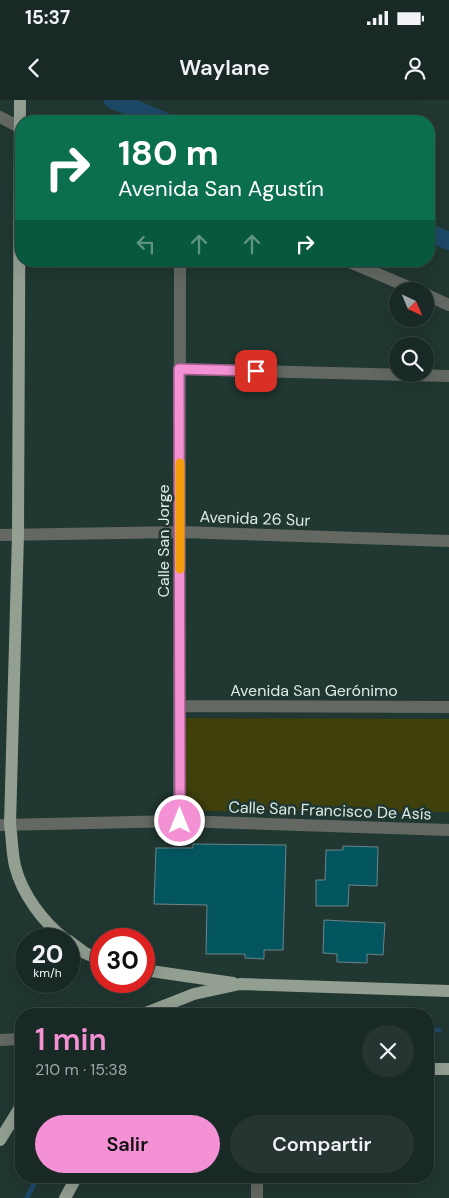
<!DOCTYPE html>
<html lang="es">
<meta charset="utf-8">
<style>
body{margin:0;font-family:"DM Sans",sans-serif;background:#263532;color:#f1f3f6;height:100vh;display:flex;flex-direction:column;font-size:19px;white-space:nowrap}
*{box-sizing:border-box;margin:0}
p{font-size:16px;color:#9fa6a7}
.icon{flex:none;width:28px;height:28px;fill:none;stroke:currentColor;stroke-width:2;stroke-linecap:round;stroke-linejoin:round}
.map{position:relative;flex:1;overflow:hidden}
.details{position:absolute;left:15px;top:908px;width:419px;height:175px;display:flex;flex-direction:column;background:#192925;border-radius:20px;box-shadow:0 5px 20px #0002,0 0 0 1px #374542}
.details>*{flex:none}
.top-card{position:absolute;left:15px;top:15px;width:420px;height:152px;border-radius:20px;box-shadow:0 5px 20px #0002,0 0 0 1px #374542;background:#0b6e4f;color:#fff;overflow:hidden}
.needle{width:32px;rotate:136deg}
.tools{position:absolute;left:389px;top:182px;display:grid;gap:10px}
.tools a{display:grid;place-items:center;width:45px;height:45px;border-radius:50%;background:#192925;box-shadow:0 5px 20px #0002,0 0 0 1px #374542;font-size:25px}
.speed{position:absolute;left:15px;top:828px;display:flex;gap:10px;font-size:25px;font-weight:700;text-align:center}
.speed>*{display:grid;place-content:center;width:65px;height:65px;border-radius:50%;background:#192925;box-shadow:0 5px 20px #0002,0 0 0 1px #374542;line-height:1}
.speed small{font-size:12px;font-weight:400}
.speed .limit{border:8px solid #d22;background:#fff;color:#111}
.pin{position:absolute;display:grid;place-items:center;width:42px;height:42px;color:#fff;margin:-21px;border-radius:10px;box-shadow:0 2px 8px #0006}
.me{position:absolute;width:55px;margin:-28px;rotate:0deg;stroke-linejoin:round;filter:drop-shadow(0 0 4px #0008)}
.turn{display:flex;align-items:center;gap:18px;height:105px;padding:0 20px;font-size:22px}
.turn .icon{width:65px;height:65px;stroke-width:2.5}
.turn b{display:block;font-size:35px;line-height:42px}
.lanes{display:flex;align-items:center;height:48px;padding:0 20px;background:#0003;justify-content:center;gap:25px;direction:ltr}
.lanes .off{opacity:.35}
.round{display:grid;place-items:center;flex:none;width:52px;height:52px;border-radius:26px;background:#263532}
.overview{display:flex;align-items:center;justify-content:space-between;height:85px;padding:0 20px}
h1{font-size:30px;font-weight:600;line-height:38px;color:#f491d4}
.primary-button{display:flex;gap:10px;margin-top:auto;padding:10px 20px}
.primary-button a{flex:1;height:58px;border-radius:30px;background:#f491d4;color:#111;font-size:20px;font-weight:600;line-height:58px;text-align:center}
.primary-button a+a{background:#263532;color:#f1f3f6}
.status{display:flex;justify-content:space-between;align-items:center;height:35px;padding:0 25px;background:#192925;direction:ltr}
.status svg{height:14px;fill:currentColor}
header{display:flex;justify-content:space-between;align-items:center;height:65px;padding:0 20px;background:#192925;font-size:22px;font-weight:600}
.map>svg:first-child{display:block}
.green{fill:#3f400c}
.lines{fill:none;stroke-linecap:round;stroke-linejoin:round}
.stream{stroke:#1d4967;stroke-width:5}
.canal{stroke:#1d4967;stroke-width:18}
.building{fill:#03555f;stroke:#6c8589}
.minor{stroke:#636962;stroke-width:12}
.major{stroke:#929f91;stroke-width:12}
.route-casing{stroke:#9f5e8a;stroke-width:12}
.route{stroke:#f491d4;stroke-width:9}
.slow{stroke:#f59e0b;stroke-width:9}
.labels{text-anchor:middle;stroke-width:5;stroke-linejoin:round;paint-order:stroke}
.street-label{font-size:16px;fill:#ddeae6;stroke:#213731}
</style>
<div class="status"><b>15:37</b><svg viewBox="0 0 49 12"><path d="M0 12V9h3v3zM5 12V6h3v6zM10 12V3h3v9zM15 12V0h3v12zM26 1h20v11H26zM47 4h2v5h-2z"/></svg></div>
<header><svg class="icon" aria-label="back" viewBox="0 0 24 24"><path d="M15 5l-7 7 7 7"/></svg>Waylane<svg class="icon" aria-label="person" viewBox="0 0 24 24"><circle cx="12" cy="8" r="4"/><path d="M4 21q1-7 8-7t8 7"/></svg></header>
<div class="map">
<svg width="449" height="1098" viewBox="0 0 449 1098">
<rect width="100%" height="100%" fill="#213731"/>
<path class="green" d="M183 618 449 619V712L182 711Z"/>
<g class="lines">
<path class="stream" d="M428 930H439
M27 1098 38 1076"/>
<path class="canal" d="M113 0 164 21
M429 133 449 141"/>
</g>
<path class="building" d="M193 744 286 745 283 850H264V859L245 858V854H206L207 805 154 804 156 748H193Z
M343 746 378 747 377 786 349 785 348 806H316V780H325L326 750H343Z
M324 820 385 823 383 855 367 854V863L337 862V854L323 853Z"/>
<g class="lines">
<path class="minor" d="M0 17 21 28
M347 161 418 191
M425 194 449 205
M179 269 449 276
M0 435 180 432 449 441
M179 606 449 607
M179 721 180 161
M0 725 179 721 449 730
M0 940 21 939
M257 1098V1076"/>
<path class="major" d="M20 0 18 435 10 724C12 738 12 753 15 766 22 794 43 822 65 839
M69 841 85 853 101 860
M144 870 233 883
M143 914 194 894 240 884 449 891
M428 969H449
M0 1040 21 1006
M65 1098 77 1076"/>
</g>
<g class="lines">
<g class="route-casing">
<path id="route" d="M180 721 179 269 256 271"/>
</g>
<use href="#route" class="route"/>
<path class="slow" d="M180 363V469"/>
</g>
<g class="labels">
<g class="street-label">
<text transform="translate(255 418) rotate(2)" y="6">Avenida 26 Sur</text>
<text transform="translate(163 441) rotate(-90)" y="6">Calle San Jorge</text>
<text x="314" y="596">Avenida San Gerónimo</text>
<text transform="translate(330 710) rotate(2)" y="6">Calle San Francisco De Asís</text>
</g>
</g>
</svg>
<div class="tools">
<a><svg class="needle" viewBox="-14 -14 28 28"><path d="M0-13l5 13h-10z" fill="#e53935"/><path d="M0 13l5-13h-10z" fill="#9fa6a7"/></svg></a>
<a><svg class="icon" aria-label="search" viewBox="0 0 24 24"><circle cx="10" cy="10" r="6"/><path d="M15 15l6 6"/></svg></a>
</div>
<div class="speed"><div>20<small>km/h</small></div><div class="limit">30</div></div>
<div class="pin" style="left:256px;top:271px;background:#d93025"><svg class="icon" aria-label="arrive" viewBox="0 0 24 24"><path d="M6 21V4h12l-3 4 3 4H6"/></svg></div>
<svg class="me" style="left:180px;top:721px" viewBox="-20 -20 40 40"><circle r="17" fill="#f491d4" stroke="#fff" stroke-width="3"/><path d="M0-11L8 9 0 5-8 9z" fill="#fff"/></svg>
<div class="top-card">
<div class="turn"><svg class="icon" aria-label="right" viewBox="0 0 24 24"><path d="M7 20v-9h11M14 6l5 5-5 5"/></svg><div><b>180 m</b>Avenida San Agustín</div></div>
<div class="lanes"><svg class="icon off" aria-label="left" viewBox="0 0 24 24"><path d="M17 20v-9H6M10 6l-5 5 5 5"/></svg><svg class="icon off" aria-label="ahead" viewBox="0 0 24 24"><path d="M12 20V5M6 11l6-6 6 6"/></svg><svg class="icon off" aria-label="ahead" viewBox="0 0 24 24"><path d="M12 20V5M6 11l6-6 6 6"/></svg><svg class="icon" aria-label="right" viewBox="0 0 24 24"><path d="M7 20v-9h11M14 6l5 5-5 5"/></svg></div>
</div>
<section class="details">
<div class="overview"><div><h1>1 min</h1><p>210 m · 15:38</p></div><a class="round"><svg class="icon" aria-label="close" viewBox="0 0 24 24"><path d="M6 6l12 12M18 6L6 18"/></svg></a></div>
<div class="primary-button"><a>Salir</a><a>Compartir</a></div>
</section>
</div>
